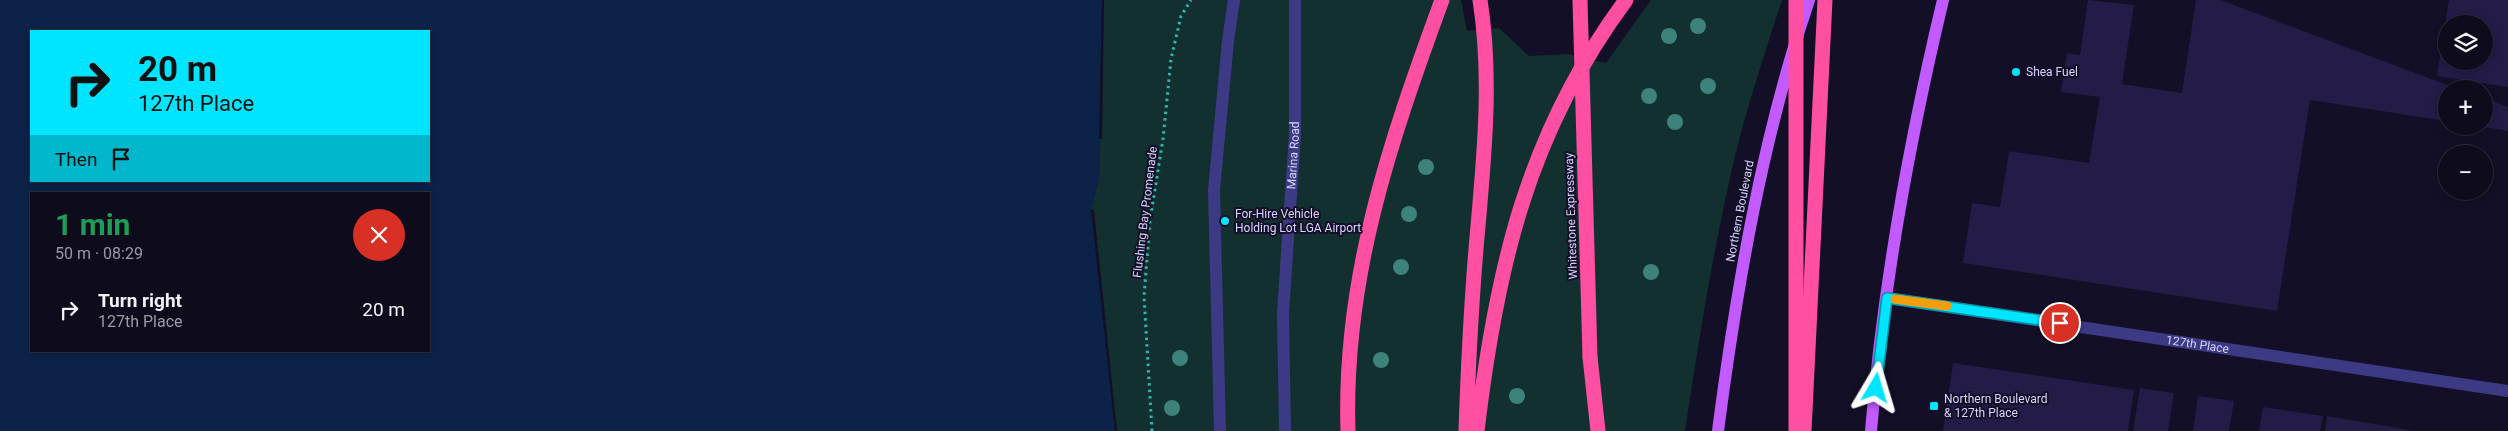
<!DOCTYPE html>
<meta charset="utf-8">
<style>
body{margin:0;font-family:Roboto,sans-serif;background:#171425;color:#f1f3f6;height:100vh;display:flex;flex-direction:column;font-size:19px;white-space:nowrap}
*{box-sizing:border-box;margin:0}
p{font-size:16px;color:#9b9ba3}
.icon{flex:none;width:28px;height:28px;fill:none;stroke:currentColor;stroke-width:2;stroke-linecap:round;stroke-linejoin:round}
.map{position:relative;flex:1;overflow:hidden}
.side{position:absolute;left:30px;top:192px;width:400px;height:160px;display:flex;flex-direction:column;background:#0e0b1c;border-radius:0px;box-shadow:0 2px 8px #0003,0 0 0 1px #2e2b3b}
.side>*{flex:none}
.banner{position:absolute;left:30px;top:30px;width:400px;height:152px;border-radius:0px;box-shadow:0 2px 8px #0003,0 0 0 1px #2e2b3b;background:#00e5ff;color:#111;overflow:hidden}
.buttons{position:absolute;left:2438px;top:15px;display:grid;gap:10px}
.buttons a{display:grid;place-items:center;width:55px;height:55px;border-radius:50%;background:#0e0b1c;box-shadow:0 2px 8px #0003,0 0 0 1px #2e2b3b;font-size:25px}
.pin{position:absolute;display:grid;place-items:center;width:42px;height:42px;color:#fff;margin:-21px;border:2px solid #fff;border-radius:50%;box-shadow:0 1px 5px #0007}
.me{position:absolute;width:55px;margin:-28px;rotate:7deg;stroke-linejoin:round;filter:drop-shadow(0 0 4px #0008)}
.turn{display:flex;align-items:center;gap:18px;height:105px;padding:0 25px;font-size:22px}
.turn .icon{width:65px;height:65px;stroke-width:2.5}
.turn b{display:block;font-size:35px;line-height:42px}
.then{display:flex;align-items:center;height:48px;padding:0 25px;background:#0003;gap:10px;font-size:19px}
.round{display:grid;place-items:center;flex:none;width:52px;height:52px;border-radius:26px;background:#171425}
.summary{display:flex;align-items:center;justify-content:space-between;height:85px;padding:0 25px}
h1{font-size:30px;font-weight:700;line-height:38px;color:#1e9e55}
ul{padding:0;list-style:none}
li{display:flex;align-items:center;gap:15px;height:65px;padding:0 25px}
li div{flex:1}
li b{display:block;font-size:19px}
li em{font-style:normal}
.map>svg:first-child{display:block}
.green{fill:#12302f}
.water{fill:#0c2248;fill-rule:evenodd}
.pier{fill:#130f26}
.building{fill:#241b47;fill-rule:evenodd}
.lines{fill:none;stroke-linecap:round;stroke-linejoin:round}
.path{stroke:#2fb8b0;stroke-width:3;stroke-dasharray:2.5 4;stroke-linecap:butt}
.minor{stroke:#3d3a85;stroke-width:12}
.major{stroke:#c25bff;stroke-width:12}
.highway{stroke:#ff4fa3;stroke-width:15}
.highway-bridge{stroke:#ff4fa3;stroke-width:15}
.tree{fill:#3d827b}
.route-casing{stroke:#0095a6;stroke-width:12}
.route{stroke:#00e5ff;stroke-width:9}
.slow{stroke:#f59e0b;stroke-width:9}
.poi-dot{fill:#00e5ff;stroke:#130f26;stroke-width:2}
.labels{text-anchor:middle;stroke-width:4;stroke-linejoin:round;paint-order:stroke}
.poi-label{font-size:12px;fill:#d9d4ff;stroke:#130f26;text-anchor:start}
.street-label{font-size:12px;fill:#d9d4ff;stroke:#130f26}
</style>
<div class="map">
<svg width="2508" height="431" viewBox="0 0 2508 431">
<rect width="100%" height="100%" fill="#130f26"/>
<path class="green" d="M1102 0H1461L1467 31 1499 28 1529 56 1568 54 1606 63 1651 0H1782C1763 59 1743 118 1730 178 1711 262 1698 346 1685 431H1115L1091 209 1099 178Z"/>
<path class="water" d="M0 0H1102L1099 178 1091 209 1115 431H0ZM31 31H429V181H31ZM31 194H429V351H31Z"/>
<path class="pier" d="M1102 0H1104L1102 139H1099Z
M1091 209 1094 210 1117 431H1115Z"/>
<path class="building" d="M2088 0 2134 5 2122 84 2182 93 2196 0H2221L2458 89H2446V121L2310 100 2277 311 1963 263 1972 203 2000 207 2009 151 2089 163 2100 97 2061 92 2067 53 2080 55Z
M2449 0H2508V87L2437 76ZM2446 24H2484V61H2446Z
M2484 98 2508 107V131L2484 127Z
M1953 363 2134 390 2128 431H1943Z
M2140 388 2174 393 2168 431H2133Z
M2198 396 2234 401 2229 431H2193Z
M2263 407 2323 416 2320 431H2259Z
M2327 416 2410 430 2409 431H2325Z"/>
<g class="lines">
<path class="path" d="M1152 431 1144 296 1150 220 1163 139 1171 59 1181 16 1191 0"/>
<g class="minor">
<path id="s1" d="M1887 298 2508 391"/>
<path d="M1220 431 1214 190 1228 41 1234 0"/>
<path id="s2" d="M1285 431 1283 313 1295 134V0"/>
</g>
<path class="major" d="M1718 431C1737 285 1762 139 1809 0
M1871 431C1883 286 1909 142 1943 0"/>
<path class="highway" d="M1590 357 1598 431
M1348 431C1343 278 1390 142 1442 0
M1466 431C1468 370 1471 310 1476 249 1483 167 1493 82 1480 0
M1477 431C1496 271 1527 133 1626 0
M1804 431 1825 0"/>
<path class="highway-bridge" d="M1580 0 1590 357
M1796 431V0"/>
</g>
<g class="tree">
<circle cx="1698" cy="26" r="8"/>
<circle cx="1669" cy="36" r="8"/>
<circle cx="1708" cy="86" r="8"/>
<circle cx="1649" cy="96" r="8"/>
<circle cx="1675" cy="122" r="8"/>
<circle cx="1426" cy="167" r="8"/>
<circle cx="1409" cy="214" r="8"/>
<circle cx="1401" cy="267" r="8"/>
<circle cx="1651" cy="272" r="8"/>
<circle cx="1180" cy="358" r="8"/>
<circle cx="1381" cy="360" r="8"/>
<circle cx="1517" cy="396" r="8"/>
<circle cx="1172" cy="408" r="8"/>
</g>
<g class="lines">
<g class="route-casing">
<path id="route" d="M1876 388 1887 298 2060 323"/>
</g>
<use href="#route" class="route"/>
<path class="slow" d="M1895 299 1947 306"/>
</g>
<g class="poi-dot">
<circle cx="2016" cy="72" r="5"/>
<circle cx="1225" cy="221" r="5"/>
<rect x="1929" y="401" width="10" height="10" rx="2.5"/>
</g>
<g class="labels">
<g class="poi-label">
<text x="2026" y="76">Shea Fuel</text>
<text x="1235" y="218">For-Hire Vehicle<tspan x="1235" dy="14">Holding Lot LGA Airport</tspan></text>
<text x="1944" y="403">Northern Boulevard<tspan x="1944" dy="14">&amp; 127th Place</tspan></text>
</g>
<g class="street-label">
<text dy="4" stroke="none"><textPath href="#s2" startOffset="276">Marina Road</textPath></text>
<text transform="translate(1740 211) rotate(-79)" y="4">Northern Boulevard</text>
<text transform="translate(1145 212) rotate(-83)" y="4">Flushing Bay Promenade</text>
<text transform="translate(1571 216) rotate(-92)" y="4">Whitestone Expressway</text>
<text dy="4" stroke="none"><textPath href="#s1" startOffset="314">127th Place</textPath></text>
</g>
</g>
</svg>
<div class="buttons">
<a><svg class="icon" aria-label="layers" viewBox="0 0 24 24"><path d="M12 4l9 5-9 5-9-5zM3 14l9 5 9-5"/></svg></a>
<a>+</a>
<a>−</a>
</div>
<div class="pin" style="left:2060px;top:323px;background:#d93025"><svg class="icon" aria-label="arrive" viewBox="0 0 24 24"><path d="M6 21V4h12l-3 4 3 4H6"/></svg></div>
<svg class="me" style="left:1876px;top:388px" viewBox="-20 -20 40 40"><path d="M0-17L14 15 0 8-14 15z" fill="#00e5ff" stroke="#fff" stroke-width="4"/></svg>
<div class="banner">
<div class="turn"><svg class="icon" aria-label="right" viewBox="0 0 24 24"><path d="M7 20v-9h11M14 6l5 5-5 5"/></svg><div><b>20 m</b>127th Place</div></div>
<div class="then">Then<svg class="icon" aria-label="arrive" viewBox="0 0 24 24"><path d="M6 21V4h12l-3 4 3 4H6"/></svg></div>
</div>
<section class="side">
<div class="summary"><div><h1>1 min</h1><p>50 m · 08:29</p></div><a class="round" style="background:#d93025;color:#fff"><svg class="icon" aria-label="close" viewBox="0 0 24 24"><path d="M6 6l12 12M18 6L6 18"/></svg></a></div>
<ul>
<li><svg class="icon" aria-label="right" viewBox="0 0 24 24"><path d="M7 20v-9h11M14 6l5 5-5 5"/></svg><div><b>Turn right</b><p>127th Place</p></div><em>20 m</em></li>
</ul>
</section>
</div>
